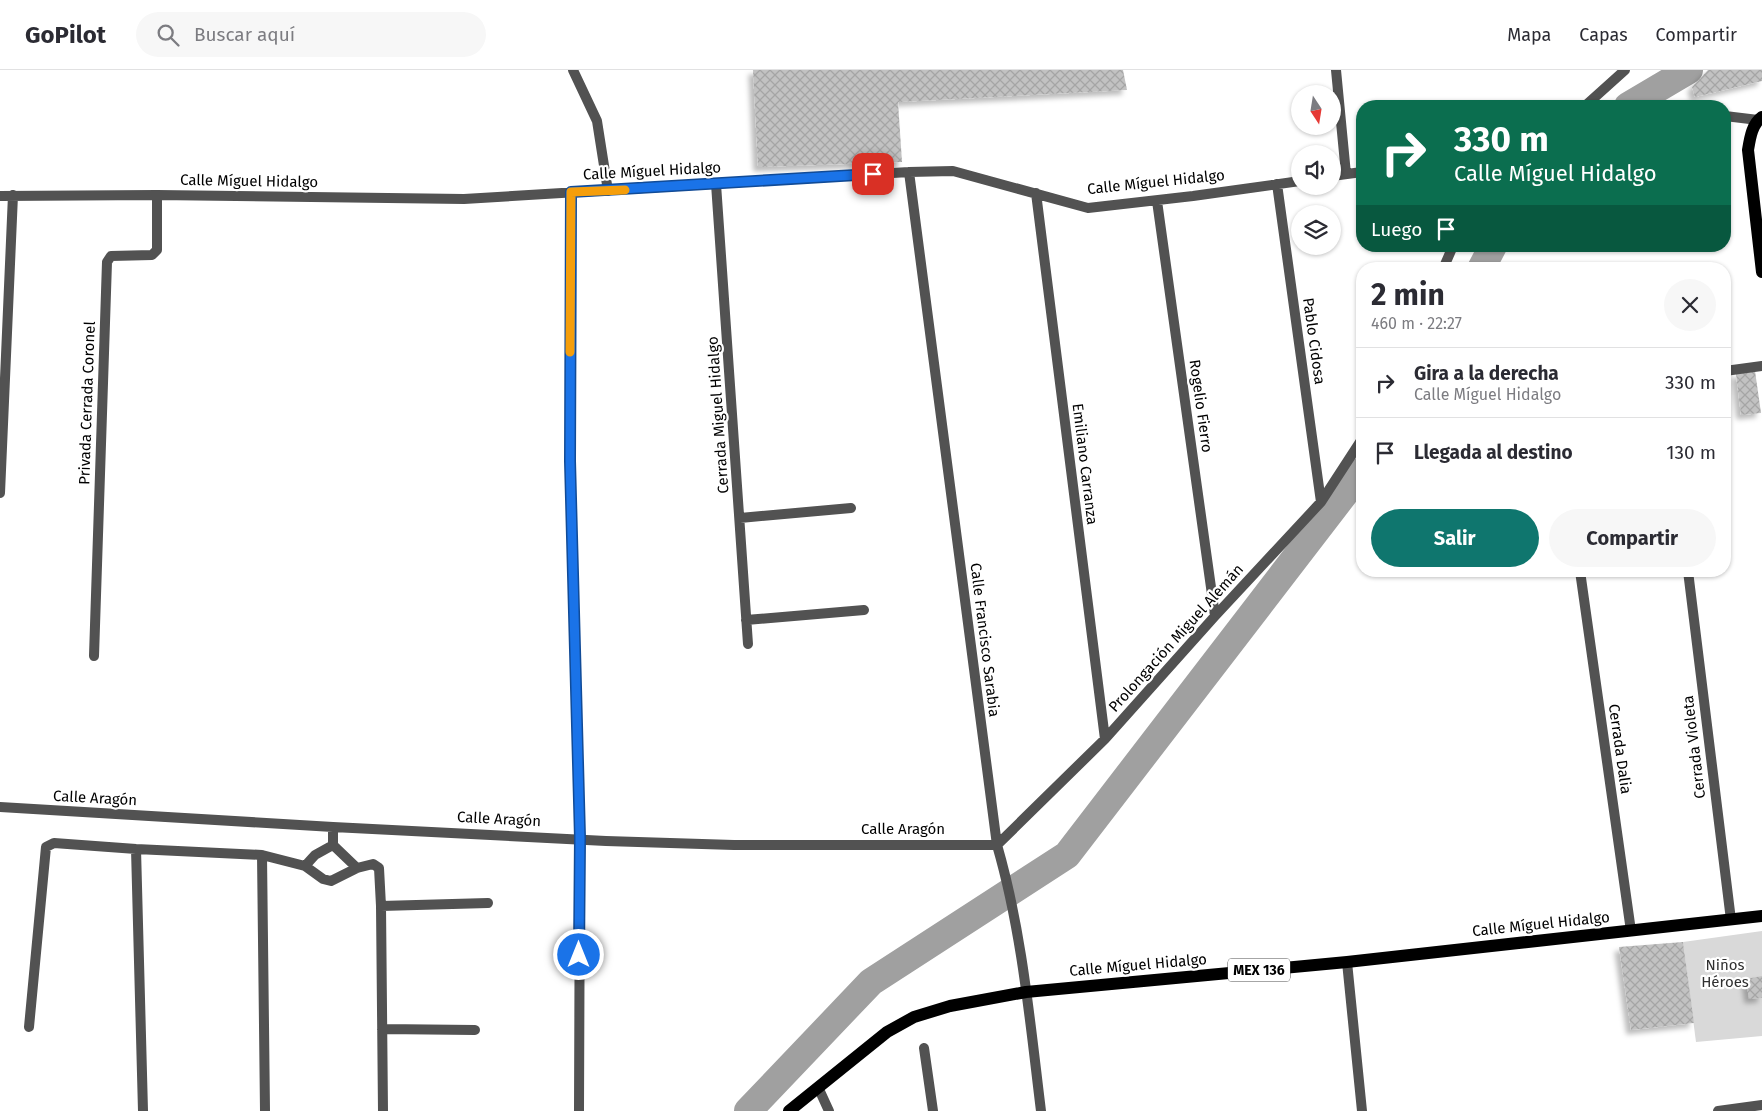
<!DOCTYPE html>
<html lang="es">
<meta charset="utf-8">
<style>
body{margin:0;font-family:"Fira Sans",sans-serif;background:#f7f7f7;color:#2b2b33;height:100vh;display:flex;flex-direction:column;font-size:19px;white-space:nowrap}
*{box-sizing:border-box;margin:0}
p{font-size:16px;color:#7c7c81}
.icon{flex:none;width:28px;height:28px;fill:none;stroke:currentColor;stroke-width:2;stroke-linecap:round;stroke-linejoin:round}
.map{position:relative;flex:1;overflow:hidden}
.details{position:absolute;left:1356px;top:192px;width:375px;height:315px;display:flex;flex-direction:column;background:#fff;border-radius:20px;box-shadow:0 1px 4px #0004}
.details>*{flex:none}
.banner{position:absolute;left:1356px;top:30px;width:375px;height:152px;border-radius:20px;box-shadow:0 1px 4px #0004;background:#0b6e4f;color:#fff;overflow:hidden}
.needle{width:32px;rotate:168deg}
.buttons{position:absolute;left:1291px;top:15px;display:grid;gap:10px}
.buttons a{display:grid;place-items:center;width:50px;height:50px;border-radius:50%;background:#fff;box-shadow:0 1px 4px #0004;font-size:25px}
.pin{position:absolute;display:grid;place-items:center;width:42px;height:42px;color:#fff;margin:-21px;border-radius:10px;box-shadow:0 2px 8px #0006}
.me{position:absolute;width:55px;margin:-28px;rotate:0deg;stroke-linejoin:round;filter:drop-shadow(0 0 4px #0008)}
.turn{display:flex;align-items:center;gap:18px;height:105px;padding:0 15px;font-size:22px}
.turn .icon{width:65px;height:65px;stroke-width:2.5}
.turn b{display:block;font-size:35px;line-height:42px}
.then{display:flex;align-items:center;height:48px;padding:0 15px;background:#0003;gap:10px;font-size:19px}
.round{display:grid;place-items:center;flex:none;width:52px;height:52px;border-radius:26px;background:#f7f7f7}
.summary{display:flex;align-items:center;justify-content:space-between;height:85px;padding:0 15px}
h1{font-size:30px;font-weight:700;line-height:38px}
.cta{display:flex;gap:10px;margin-top:auto;padding:10px 15px}
.cta a{flex:1;height:58px;border-radius:30px;background:#0f766e;color:#fff;font-size:20px;font-weight:700;line-height:58px;text-align:center}
.cta a+a{background:#f7f7f7;color:#2b2b33}
ul{padding:0;list-style:none}
li{display:flex;align-items:center;gap:15px;height:70px;padding:0 15px;border-top:1px solid #e1e1e2}
li div{flex:1}
li b{display:block;font-size:19px}
li em{font-style:normal}
header{display:flex;align-items:center;gap:30px;box-sizing:border-box;height:70px;padding:0 25px;background:#fff;border-bottom:1px solid #e1e1e2}
header strong{font-size:24px}
nav{display:flex;gap:28px;margin-inline-start:auto;font-size:18px}
.search{width:350px;height:45px;background:#f7f7f7;display:flex;align-items:center;gap:12px;box-sizing:border-box;padding:0 18px;border-radius:28px;color:#7c7c81;font-size:19px}
.map>svg:first-child{display:block}
.green{fill:#d9d9d9}
.lines{fill:none;stroke-linecap:round;stroke-linejoin:round}
.river{stroke:#a0a0a0;stroke-width:28}
.building{fill:url(#building-cross-hatch);filter:url(#shadow)}
.street{stroke:#525252;stroke-width:10}
.primary{stroke:#000;stroke-width:12}
.route-casing{stroke:#114b97;stroke-width:12}
.route{stroke:#1a73e8;stroke-width:9}
.slow{stroke:#f59e0b;stroke-width:9}
.labels{text-anchor:middle;stroke-width:4.5;stroke-linejoin:round;paint-order:stroke}
.shield{fill:#fff;stroke:#4c4c4c;stroke-width:1}
.shield-label{font-size:14px;font-weight:bold;fill:#000}
.street-label{font-size:15px;fill:#000;stroke:#fff}
.park-label{font-size:15px;fill:#303030;stroke:#fff}
</style>
<header>
<strong>GoPilot</strong>
<div class="search"><svg class="icon" aria-label="search" viewBox="0 0 24 24"><circle cx="10" cy="10" r="6"/><path d="M15 15l6 6"/></svg>Buscar aquí</div>
<nav><a>Mapa</a><a>Capas</a><a>Compartir</a></nav>
</header>
<div class="map">
<svg width="1762" height="1041" viewBox="0 0 1762 1041">
<defs>
<pattern id="building-cross-hatch" width="8" height="8" patternUnits="userSpaceOnUse" patternTransform="scale(1.25)"><rect width="8" height="8" fill="#c2c2c2"/><path d="M0 0l8 8M0 8l8-8" fill="none" stroke="#a5a5a5"/></pattern>
<filter id="shadow"><feDropShadow dx="-4.5" dy="4.5" stdDeviation="2.5" flood-color="#0004"/></filter>
</defs>
<rect width="100%" height="100%" fill="#fff"/>
<path class="green" d="M1762 861V966L1696 972 1683 872Z"/>
<g class="lines">
<path class="river" d="M1628 36 1689 0
M1481 199 1493 176
M748 1041 871 912 1067 785 1362 401"/>
</g>
<path class="building" d="M753 0H1123L1127 20 898 32 902 92 758 97Z
M1708 0H1762V11L1695 27 1692 17Z
M1755 301 1761 343 1741 345 1736 304Z
M1683 872 1694 953 1631 960 1619 877Z
M1762 906V928L1749 929 1746 909Z"/>
<g class="lines">
<path class="street" d="M573 0 597 51 608 121
M1336 0 1346 104
M1585 36 1625 0
M1725 46 1758 50
M909 102 997 775C1022 861 1030 952 1041 1041
M1332 106 1362 102
M716 114 748 574
M1277 114 1321 432
M571 122 570 391 580 768 579 1041
M1036 123 1105 669
M0 126 157 125 464 129 909 102 953 101 1088 138 1193 126 1300 111
M1157 131 1215 546
M1443 199 1453 176
M1725 301 1762 296
M0 423 13 125
M740 448 851 438
M1580 501 1631 861
M1688 501 1731 850
M746 550 864 540
M94 586 107 192 111 186 152 185 157 180V125
M0 737 333 757 606 771 734 775H997L1105 669 1215 546 1321 432 1362 369
M333 757V775L357 798
M136 779 143 1041
M262 785 265 1041
M305 796 315 785 333 775
M381 836 488 833
M1347 892 1362 1041
M29 957 46 777 54 773 136 779 262 785 305 796 323 809 331 811 357 798 373 794 379 798 381 836 383 1041
M382 959 475 960
M924 978 933 1041
M818 1017 829 1041
M1718 1041 1762 1035"/>
<path class="primary" d="M1762 47C1752 54 1750 68 1748 80L1762 202
M789 1041 887 962 914 947 950 936 1026 922 1347 892 1762 846"/>
</g>
<g class="lines">
<g class="route-casing">
<path id="route" d="M579 885 580 768 570 391 571 122 873 104"/>
</g>
<use href="#route" class="route"/>
<path class="slow" d="M570 282 571 122 625 120"/>
</g>
<g class="labels">
<rect class="shield" x="1228" y="888.5" width="62" height="23" rx="4"/>
<g class="shield-label">
<text x="1259" y="905">MEX 136</text>
</g>
<g class="street-label">
<text transform="translate(652 101) rotate(-3)" y="5">Calle Míguel Hidalgo</text>
<text transform="translate(249 111) rotate(1)" y="5">Calle Míguel Hidalgo</text>
<text transform="translate(1156 112) rotate(-6)" y="5">Calle Míguel Hidalgo</text>
<text transform="translate(1314 271) rotate(82)" y="5">Pablo Cidosa</text>
<text transform="translate(87 333) rotate(-88)" y="5">Privada Cerrada Coronel</text>
<text transform="translate(1201 336) rotate(82)" y="5">Rogelio Fierro</text>
<text transform="translate(718 345) rotate(-94)" y="5">Cerrada Miguel Hidalgo</text>
<text transform="translate(1085 394) rotate(83)" y="5">Emiliano Carranza</text>
<text transform="translate(1176 568) rotate(-48)" y="5">Prolongación Miguel Alemán</text>
<text transform="translate(985 570) rotate(83)" y="5">Calle Francisco Sarabia</text>
<text transform="translate(1694 677) rotate(-97)" y="5">Cerrada Violeta</text>
<text transform="translate(1620 679) rotate(82)" y="5">Cerrada Dalia</text>
<text transform="translate(95 728) rotate(3)" y="5">Calle Aragón</text>
<text transform="translate(499 749) rotate(3)" y="5">Calle Aragón</text>
<text x="903" y="764">Calle Aragón</text>
<text transform="translate(1541 854) rotate(-6)" y="5">Calle Míguel Hidalgo</text>
<text transform="translate(1138 895) rotate(-5)" y="5">Calle Míguel Hidalgo</text>
</g>
<g class="park-label">
<text x="1725" y="900">Niños<tspan x="1725" dy="17">Héroes</tspan></text>
</g>
</g>
</svg>
<div class="buttons">
<a><svg class="needle" viewBox="-14 -14 28 28"><path d="M0-13l5 13h-10z" fill="#e53935"/><path d="M0 13l5-13h-10z" fill="#7c7c81"/></svg></a>
<a><svg class="icon" aria-label="sound" viewBox="0 0 24 24"><path d="M4 9h4l5-4v14l-5-4H4zM17 9q2 3 0 6"/></svg></a>
<a><svg class="icon" aria-label="layers" viewBox="0 0 24 24"><path d="M12 4l9 5-9 5-9-5zM3 14l9 5 9-5"/></svg></a>
</div>
<div class="pin" style="left:873px;top:104px;background:#d93025"><svg class="icon" aria-label="arrive" viewBox="0 0 24 24"><path d="M6 21V4h12l-3 4 3 4H6"/></svg></div>
<svg class="me" style="left:579px;top:885px" viewBox="-20 -20 40 40"><circle r="17" fill="#1a73e8" stroke="#fff" stroke-width="3"/><path d="M0-11L8 9 0 5-8 9z" fill="#fff"/></svg>
<div class="banner">
<div class="turn"><svg class="icon" aria-label="right" viewBox="0 0 24 24"><path d="M7 20v-9h11M14 6l5 5-5 5"/></svg><div><b>330 m</b>Calle Míguel Hidalgo</div></div>
<div class="then">Luego<svg class="icon" aria-label="arrive" viewBox="0 0 24 24"><path d="M6 21V4h12l-3 4 3 4H6"/></svg></div>
</div>
<section class="details">
<div class="summary"><div><h1>2 min</h1><p>460 m · 22:27</p></div><a class="round"><svg class="icon" aria-label="close" viewBox="0 0 24 24"><path d="M6 6l12 12M18 6L6 18"/></svg></a></div>
<ul>
<li><svg class="icon" aria-label="right" viewBox="0 0 24 24"><path d="M7 20v-9h11M14 6l5 5-5 5"/></svg><div><b>Gira a la derecha</b><p>Calle Míguel Hidalgo</p></div><em>330 m</em></li>
<li><svg class="icon" aria-label="arrive" viewBox="0 0 24 24"><path d="M6 21V4h12l-3 4 3 4H6"/></svg><div><b>Llegada al destino</b></div><em>130 m</em></li>
</ul>
<div class="cta"><a>Salir</a><a>Compartir</a></div>
</section>
</div>
